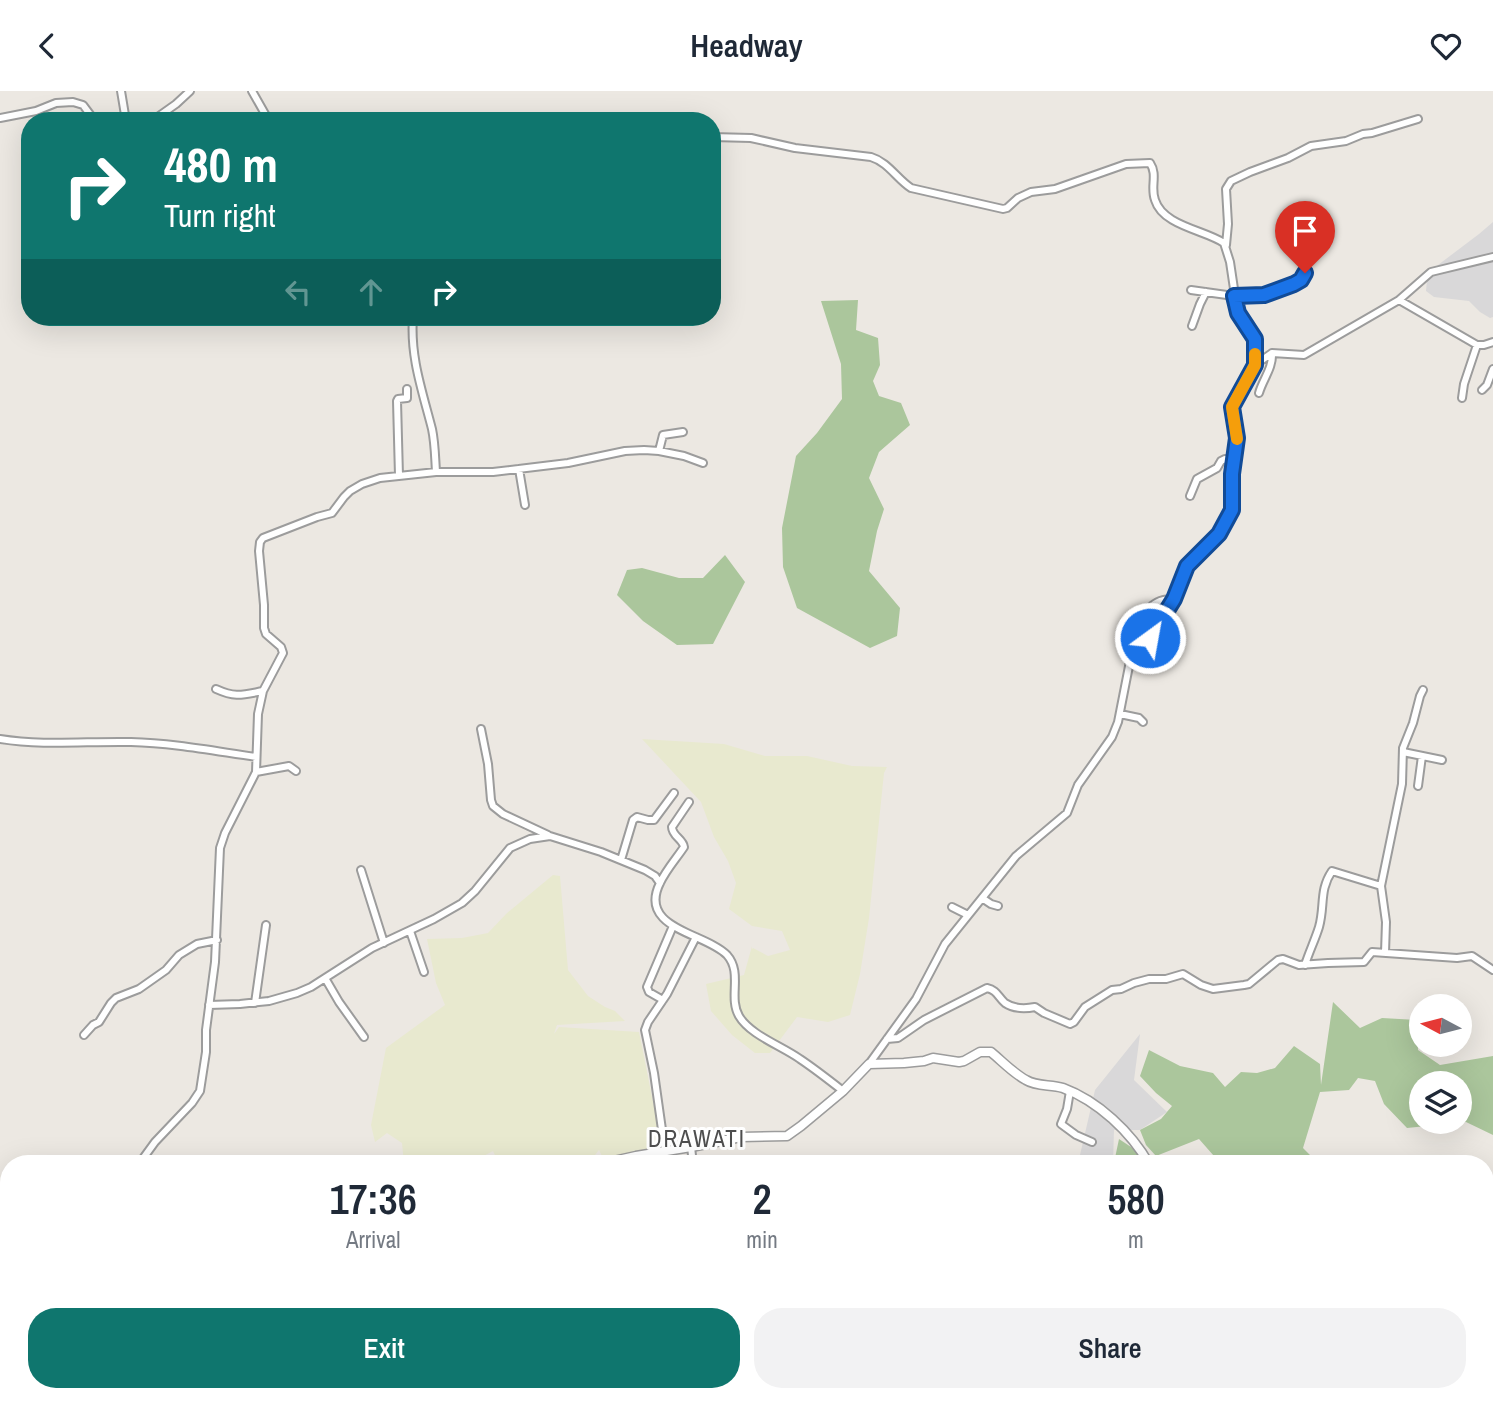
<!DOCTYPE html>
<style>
body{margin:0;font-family:"Archivo Narrow",sans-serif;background:#f2f2f3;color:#1f2937;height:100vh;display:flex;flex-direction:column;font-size:26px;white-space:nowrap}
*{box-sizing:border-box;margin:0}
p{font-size:23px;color:#747a83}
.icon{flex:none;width:38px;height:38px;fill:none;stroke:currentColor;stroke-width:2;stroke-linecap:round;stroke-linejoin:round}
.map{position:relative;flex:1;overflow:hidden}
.side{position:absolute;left:0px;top:1064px;width:1494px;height:247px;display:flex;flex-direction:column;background:#fff;border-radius:28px 28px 0 0;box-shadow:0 7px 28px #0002}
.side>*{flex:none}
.top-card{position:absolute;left:21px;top:21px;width:700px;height:214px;border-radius:28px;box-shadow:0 7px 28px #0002;background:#0f766e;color:#fff;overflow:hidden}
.needle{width:46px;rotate:277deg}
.fabs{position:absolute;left:1409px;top:903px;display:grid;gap:14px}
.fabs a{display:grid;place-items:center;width:63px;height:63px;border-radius:50%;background:#fff;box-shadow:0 7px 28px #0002;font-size:35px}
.pin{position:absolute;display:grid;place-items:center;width:60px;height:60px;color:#fff;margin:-72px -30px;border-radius:50% 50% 50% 0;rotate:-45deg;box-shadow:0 0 7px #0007}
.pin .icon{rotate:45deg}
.me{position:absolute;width:77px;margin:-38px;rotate:32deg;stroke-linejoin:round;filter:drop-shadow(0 0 5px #0008)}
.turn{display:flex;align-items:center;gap:24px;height:147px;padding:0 28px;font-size:32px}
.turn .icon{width:91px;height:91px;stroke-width:2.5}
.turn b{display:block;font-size:49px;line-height:60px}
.lanes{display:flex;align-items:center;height:66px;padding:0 28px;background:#0003;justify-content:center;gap:35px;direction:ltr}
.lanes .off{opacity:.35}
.eta{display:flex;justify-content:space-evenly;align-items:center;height:119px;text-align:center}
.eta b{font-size:42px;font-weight:600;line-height:49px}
.action{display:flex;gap:14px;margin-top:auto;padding:14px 28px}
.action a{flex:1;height:80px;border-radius:28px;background:#0f766e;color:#fff;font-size:28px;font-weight:600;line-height:80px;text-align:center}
.action a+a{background:#f2f2f3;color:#1f2937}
header{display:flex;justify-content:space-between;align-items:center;height:91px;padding:0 28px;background:#fff;font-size:32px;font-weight:600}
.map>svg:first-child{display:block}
.residential{fill:#d9d8d9}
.farmland{fill:#e8e9cf}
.forest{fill:#abc69c;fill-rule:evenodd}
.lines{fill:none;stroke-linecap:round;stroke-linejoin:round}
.minor-casing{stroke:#9c9c9c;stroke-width:10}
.tertiary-casing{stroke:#9c9c9c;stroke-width:11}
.minor{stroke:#fff;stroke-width:6}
.tertiary{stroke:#fff;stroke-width:8}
.route-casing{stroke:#114b97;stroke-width:18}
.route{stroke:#1a73e8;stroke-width:12}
.slow{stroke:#f59e0b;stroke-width:12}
.labels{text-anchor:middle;stroke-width:6;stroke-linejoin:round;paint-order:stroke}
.quarter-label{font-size:23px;letter-spacing:2px;fill:#4e4e4e;stroke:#fff}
</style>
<header><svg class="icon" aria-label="back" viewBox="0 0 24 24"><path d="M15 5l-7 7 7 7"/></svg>Headway<svg class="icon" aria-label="heart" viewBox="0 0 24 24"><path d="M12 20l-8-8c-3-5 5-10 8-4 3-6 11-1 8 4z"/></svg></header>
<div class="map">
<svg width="1493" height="1310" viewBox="0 0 1493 1310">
<rect width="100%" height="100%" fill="#ece8e2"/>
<path class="residential" d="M1493 131V226L1490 227 1480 221 1469 210 1434 206 1426 200 1427 190 1438 174 1479 143Z
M1140 943 1134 989 1167 1021 1140 1039H1114L1113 1073H1090L1080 1064 1095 999Z
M1104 1302H1175L1174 1310H1103Z"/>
<path class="farmland" d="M642 648 724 653 765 665H807L852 675 887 676 884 682 869 827 860 883 850 924 828 931 797 926 770 962H755L732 944 711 920 706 893 744 884 752 855V858L753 857 768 865 790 859 782 840 752 835 729 818 736 792 728 770 714 746 701 711Z
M553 784 560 785 568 879 588 905 605 916 615 920 625 930 557 934 554 943 559 936 639 941 663 1061 662 1073H606L599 1059 588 1073H499L493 1060 480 1067 479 1073H404L402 1052 387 1042 375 1051 371 1034 386 957 445 914 436 892 427 848 462 847 488 842 507 822Z"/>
<path class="forest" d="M858 209 856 239 878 247 880 274 873 290 879 305 901 312 910 334 879 361 869 387 884 418 877 440 869 480 900 517 897 545 870 557 797 517 783 476 782 437 796 365 817 342 842 308 841 273 821 210Z
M725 464 745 491 713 553 677 554 643 530 617 504 627 479 642 477 679 487H703Z
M1333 911 1360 937 1382 927 1417 929 1418 959 1440 974 1493 965V1044L1466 1031 1407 1037 1384 1013 1375 990 1358 987 1349 999 1320 1001 1303 1057 1315 1069 1314 1073H1221L1199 1048 1156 1065 1146 1054 1140 1039 1161 1028 1172 1015 1156 1002 1140 985 1149 959 1180 975 1213 982 1225 996 1241 981 1257 982 1275 977 1294 955 1320 973 1321 994ZM1460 992V1031H1421V992Z
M1119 1048 1131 1056 1148 1073H1117L1115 1067Z
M1008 1302H1100L1099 1310H1015Z"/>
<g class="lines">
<g class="minor-casing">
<path id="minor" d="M121 0 126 30
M252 0 269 30
M0 27 36 20 56 12 73 11 83 14 95 30
M152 30 176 13 190 0
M436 30 465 28 505 30
M712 46 751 47 795 57 871 66C888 71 897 88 911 97L1003 118 1007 117 1018 107 1031 101 1055 98 1126 73 1150 72C1158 84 1150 96 1155 109 1163 135 1205 139 1224 152L1230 171 1237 218 1255 248V274
M1226 154 1228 133 1226 98 1231 90 1250 81 1288 67 1311 55 1346 50 1363 43 1372 42 1418 28
M1191 199 1234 205H1260L1294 193 1303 187C1308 170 1300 158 1291 143
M1399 209 1477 254H1484L1493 251
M413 226C410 266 422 299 432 338 435 352 435 366 436 381
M1192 235 1200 213 1206 201
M1482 299 1487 294 1493 278
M1259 302C1263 288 1273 277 1272 262
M1462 307 1464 293 1477 254
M659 360 663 344 683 341
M519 378 525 414
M399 385 397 310 398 308 407 307V298
M1190 405 1197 388 1217 377 1221 370 1225 368 1234 370
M1134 530C1149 519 1154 507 1174 508
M216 598C236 607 242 604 263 600
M1120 623 1139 627 1143 631
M481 638 488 673 491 709 493 715 503 723 548 744
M0 648C44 655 87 650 131 651 173 652 214 660 256 666
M1403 661 1442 669
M256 681 289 675 296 680
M1418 695 1422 665
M689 711 672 736C672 745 683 748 684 756 676 768 666 779 660 792 637 838 706 842 727 864 743 882 728 906 739 925 750 944 782 955 800 968 815 978 829 989 843 1000
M621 769 633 729 637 726 648 729H654L674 702
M361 779 384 852
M1381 795 1402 693 1403 657 1413 632 1420 605 1423 599
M982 807 991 813 998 815
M952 816 968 824
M410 840 424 881
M1305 874C1309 861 1315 849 1319 836 1325 815 1319 799 1332 780L1381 795 1386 831 1385 862
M325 887 339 911 364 946
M663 909 649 901 647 896 673 835
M255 912 266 834
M209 914 240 913 269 910 297 902 311 896 372 857 434 828 462 812 475 800 510 757 530 748 550 745 601 761 645 779 655 785 660 792
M84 944 93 934 99 931 111 912 116 907 139 898 166 879 179 864 197 853 217 849
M887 948 898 947 924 929 987 897C997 899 998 906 1005 912 1014 918 1025 918 1035 916L1044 922 1070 933 1074 931 1085 916 1112 899 1121 898 1134 892 1149 888H1166L1183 883 1201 894 1213 898 1244 894 1249 893 1278 869 1283 868 1299 874 1328 872 1364 871 1372 861 1457 867 1472 865 1493 879
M869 973 916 908 945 853 1016 765 1067 722 1078 694 1112 646 1118 631 1131 565 1150 547 1174 508 1187 475 1219 443 1232 419V383L1237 347 1232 316 1255 274 1272 262 1304 264 1399 209 1431 181 1493 166
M1070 1000 1067 1018 1061 1033 1076 1044 1092 1051
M691 1056 693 1073
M665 1060 654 982 645 939 648 931 667 903 696 846
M139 1073 155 1051 192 1012 200 1000 206 961V939L215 871 220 757 225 742 256 681 258 623 263 600 283 562 281 556 266 543 264 537V514L259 460 260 451 263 447 317 426 332 422 344 406 350 400 362 393 380 387 436 381H493L568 372 625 360 644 359 659 360 684 365 703 372
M0 1227 1 1226
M0 1249H9
M1486 1282H1493
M463 1302 464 1310
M1128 1310V1302"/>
</g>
<g class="tertiary-casing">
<path id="tertiary" d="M600 1073 636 1065 691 1056 741 1046 787 1045 801 1035 843 1000 869 973 904 972 924 970 933 967 959 971 964 970 980 961H991C1003 971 1013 982 1026 989 1037 996 1051 993 1063 997 1098 1010 1131 1041 1149 1073
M48 1302V1310
M1439 1302 1451 1310"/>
</g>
<use href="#minor" class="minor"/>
<use href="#tertiary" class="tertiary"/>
</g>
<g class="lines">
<g class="route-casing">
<path id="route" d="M1150 547 1174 508 1187 475 1219 443 1232 419V383L1237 347 1232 316 1255 274V248L1238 222 1234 205 1264 204 1294 193 1301 189 1305 182"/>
</g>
<use href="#route" class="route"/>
<path class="slow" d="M1237 348 1232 316 1255 274V263"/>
</g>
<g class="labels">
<g class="quarter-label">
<text x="697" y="1056">DRAWATI</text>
</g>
</g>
</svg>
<div class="fabs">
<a><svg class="needle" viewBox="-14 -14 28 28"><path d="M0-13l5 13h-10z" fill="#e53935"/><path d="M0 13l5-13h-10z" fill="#747a83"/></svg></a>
<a><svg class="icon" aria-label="layers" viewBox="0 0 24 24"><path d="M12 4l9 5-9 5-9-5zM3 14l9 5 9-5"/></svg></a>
</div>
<div class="pin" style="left:1305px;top:182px;background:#d93025"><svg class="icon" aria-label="arrive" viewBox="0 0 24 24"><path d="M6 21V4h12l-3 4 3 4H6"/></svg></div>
<svg class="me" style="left:1150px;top:547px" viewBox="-20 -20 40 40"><circle r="17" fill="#1a73e8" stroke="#fff" stroke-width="3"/><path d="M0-11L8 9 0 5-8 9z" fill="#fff"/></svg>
<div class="top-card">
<div class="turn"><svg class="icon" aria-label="right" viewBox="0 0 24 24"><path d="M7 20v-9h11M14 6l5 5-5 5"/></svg><div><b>480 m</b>Turn right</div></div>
<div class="lanes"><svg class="icon off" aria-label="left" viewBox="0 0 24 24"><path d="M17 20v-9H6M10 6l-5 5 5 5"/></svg><svg class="icon off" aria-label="ahead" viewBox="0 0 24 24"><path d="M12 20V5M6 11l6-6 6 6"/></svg><svg class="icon" aria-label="right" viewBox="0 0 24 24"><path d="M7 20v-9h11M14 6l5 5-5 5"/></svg></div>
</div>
<section class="side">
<div class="eta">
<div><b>17:36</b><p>Arrival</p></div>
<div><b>2</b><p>min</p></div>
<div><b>580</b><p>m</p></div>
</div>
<div class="action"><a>Exit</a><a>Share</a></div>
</section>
</div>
